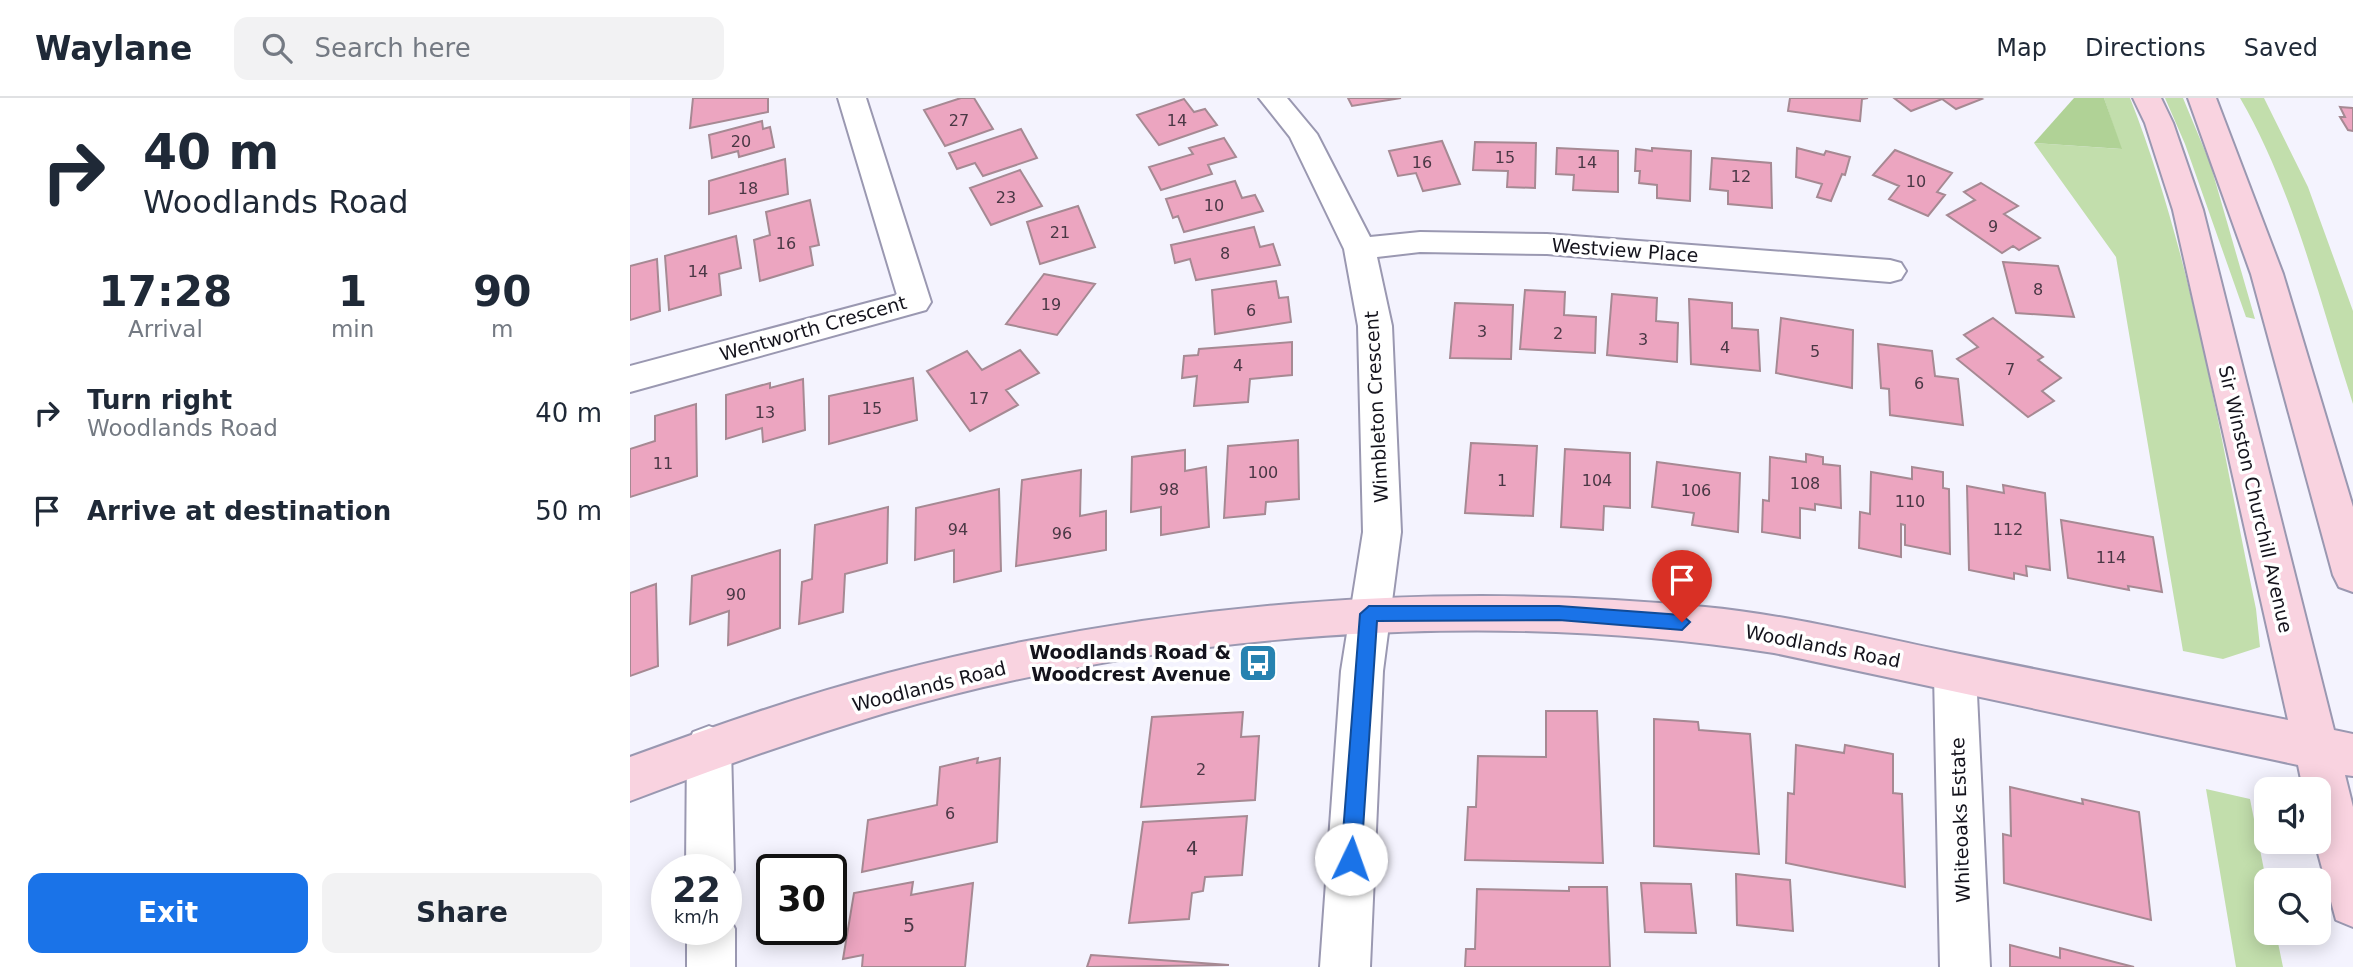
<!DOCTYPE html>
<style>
body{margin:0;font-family:"DejaVu Sans",sans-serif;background:#f2f2f3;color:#1f2937;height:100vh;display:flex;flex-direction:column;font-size:26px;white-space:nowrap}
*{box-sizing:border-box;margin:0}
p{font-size:23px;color:#747a83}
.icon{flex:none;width:38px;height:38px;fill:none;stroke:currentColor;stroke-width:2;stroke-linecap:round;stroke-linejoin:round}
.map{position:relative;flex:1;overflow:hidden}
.details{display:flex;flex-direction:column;background:#fff;width:630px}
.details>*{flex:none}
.guide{background:#fff;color:#1f2937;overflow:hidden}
.controls{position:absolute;left:1624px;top:679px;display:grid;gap:14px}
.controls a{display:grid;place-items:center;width:77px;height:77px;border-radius:14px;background:#fff;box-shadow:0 4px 18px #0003;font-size:35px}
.speed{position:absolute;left:21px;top:756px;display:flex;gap:14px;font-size:35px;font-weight:700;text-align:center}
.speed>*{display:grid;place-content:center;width:91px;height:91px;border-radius:50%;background:#fff;box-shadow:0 4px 18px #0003;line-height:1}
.speed small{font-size:18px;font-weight:400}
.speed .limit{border:4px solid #111;border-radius:10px;background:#fff;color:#111}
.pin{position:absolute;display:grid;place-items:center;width:60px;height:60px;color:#fff;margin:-72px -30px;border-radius:50% 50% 50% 0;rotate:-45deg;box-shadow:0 0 7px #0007}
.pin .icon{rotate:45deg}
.me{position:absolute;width:77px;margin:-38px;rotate:3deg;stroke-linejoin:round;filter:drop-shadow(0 0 5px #0008)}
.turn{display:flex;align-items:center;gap:24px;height:147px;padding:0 28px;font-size:32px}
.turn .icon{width:91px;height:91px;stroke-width:2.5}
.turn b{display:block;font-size:49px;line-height:60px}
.eta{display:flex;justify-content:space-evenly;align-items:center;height:119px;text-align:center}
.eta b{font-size:42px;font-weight:700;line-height:49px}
.primary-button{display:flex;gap:14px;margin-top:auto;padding:14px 28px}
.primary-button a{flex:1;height:80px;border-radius:14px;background:#1a73e8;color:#fff;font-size:28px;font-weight:700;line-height:80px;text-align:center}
.primary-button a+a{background:#f2f2f3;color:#1f2937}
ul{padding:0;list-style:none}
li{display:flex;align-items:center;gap:21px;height:98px;padding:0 28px}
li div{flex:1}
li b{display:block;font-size:26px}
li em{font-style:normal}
header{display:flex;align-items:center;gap:42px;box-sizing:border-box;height:98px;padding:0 35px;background:#fff;border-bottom:2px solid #e0e1e3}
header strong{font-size:33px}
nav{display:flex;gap:38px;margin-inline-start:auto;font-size:24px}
.search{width:490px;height:63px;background:#f2f2f3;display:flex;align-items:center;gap:18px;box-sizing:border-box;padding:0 24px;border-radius:14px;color:#747a83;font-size:26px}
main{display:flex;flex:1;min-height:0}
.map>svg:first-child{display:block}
.green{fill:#c2deac}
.forest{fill:#b0d296}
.building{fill:#eca5c0;stroke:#a68993;stroke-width:2}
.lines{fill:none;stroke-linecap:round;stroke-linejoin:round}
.street-casing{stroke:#9a98b1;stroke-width:4}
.secondary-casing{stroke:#9a98b1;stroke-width:4}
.street{fill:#fff;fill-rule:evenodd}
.secondary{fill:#f9d3e0;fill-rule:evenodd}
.route{fill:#1a73e8;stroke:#114b97;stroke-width:2}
.labels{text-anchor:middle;stroke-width:7;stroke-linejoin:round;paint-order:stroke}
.number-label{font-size:16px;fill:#4a3845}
.street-label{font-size:19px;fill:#14131c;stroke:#fff}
.poi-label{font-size:19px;font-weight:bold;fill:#14131c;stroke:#fff;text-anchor:end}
.near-number-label{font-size:19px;fill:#4a3845}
</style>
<header>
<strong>Waylane</strong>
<div class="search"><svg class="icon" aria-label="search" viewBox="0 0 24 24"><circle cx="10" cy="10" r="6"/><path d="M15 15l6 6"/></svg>Search here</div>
<nav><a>Map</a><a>Directions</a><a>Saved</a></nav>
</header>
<main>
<section class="details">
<div class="guide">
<div class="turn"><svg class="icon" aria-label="right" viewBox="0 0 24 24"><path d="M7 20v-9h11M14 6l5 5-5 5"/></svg><div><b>40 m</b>Woodlands Road</div></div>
</div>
<div class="eta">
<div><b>17:28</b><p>Arrival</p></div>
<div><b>1</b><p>min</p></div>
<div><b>90</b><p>m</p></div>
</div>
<ul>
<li><svg class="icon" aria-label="right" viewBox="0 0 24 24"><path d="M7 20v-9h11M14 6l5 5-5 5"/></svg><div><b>Turn right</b><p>Woodlands Road</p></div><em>40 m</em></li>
<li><svg class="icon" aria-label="arrive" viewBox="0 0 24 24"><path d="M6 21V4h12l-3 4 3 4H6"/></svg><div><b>Arrive at destination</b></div><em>50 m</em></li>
</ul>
<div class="primary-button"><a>Exit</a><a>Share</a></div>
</section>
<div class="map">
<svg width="1723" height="869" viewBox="0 0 1723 869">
<rect width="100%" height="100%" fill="#f4f3fe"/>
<path class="green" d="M1474 0H1500C1564 163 1590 341 1626 511L1630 549 1593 561 1553 553 1486 159 1404 45 1491 51Z
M1535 0H1553L1580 65 1625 221 1616 219 1555 46Z
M1610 0H1634L1678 89 1723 213V306C1690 204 1664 93 1610 0Z
M1576 691 1620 701 1636 782V835H1646L1653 869H1606Z"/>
<path class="forest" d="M1444 0H1474L1492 51 1404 45Z"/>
<path class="building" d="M63 0H138V14L60 30Z
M331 0H344L363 31 315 48 294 12Z
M718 0H771L722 8Z
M1160 0H1238L1232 1 1230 23 1158 13Z
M1264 0H1350L1352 1 1326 11 1312 1 1281 13Z
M554 1 564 14 575 11 587 27 529 47 507 17Z
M1710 9 1723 10V33L1718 32 1710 19H1715Z
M132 23 133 31 140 29 144 49 109 59 108 53 82 60 79 37Z
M391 31 407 60 353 78 345 65 327 71 319 55Z
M594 40 606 59 578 67 582 76 531 92 519 69 563 56 559 50Z
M812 43 830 86 793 93 786 75 768 78 759 53Z
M845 44 906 45 905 90 877 89 878 73 843 72Z
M927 50 988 53V94L943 92 944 77 926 76Z
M1022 50 1061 53 1060 103 1027 100V87L1009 85 1010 73H1005L1006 51 1022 53Z
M1167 50 1194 57 1196 53 1220 59 1215 77 1212 76 1201 103 1187 99 1192 86 1166 79Z
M1265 52 1322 75 1307 94 1315 97 1298 118 1259 101 1269 88 1243 77Z
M1082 60 1141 65 1142 110 1098 106V93L1080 91Z
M155 61 158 96 79 116V83Z
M390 72 412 108 361 127 340 90Z
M605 83 612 100 625 97 633 113 554 134 548 118 543 120 536 101Z
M1351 85 1388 108 1374 116 1410 140 1389 152 1383 148 1372 155 1317 117 1345 102 1334 94Z
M180 102 189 147 180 149 183 167 130 183 124 142 140 137 136 114Z
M448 108 465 149 410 166 397 124Z
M624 129 630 149 643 146 650 167 566 182 560 161 545 165 541 147Z
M106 138 111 170 89 176 91 197 39 212 35 158Z
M27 161 30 213 0 222V168Z
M1373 164 1428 168 1444 219 1386 215Z
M414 176 465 186 427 237 376 226Z
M646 183 649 200 658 199 661 224 585 236 582 192Z
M895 192 935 194 934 217 966 219 965 255 890 251Z
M982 196 1027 200 1026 223 1048 225 1047 264 977 257Z
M1059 201 1102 205V230L1128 232 1130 273 1061 266Z
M825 205 883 207 881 261 820 260Z
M1151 220 1223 232 1222 290 1146 275Z
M1363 220 1413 259 1408 262 1431 280 1412 293 1424 303 1398 319 1327 261 1348 249 1334 237Z
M662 244V277L620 281 618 304 564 308 567 278 552 280 554 258 568 257 569 251Z
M1248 246 1302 253 1305 278 1328 281 1333 327 1260 317 1259 291 1251 290Z
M390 252 409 275 376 292 388 307 340 333 297 273 337 253 352 272Z
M283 280 287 322 199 346V298Z
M173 281 175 332 133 344 132 330 96 341V297L140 285V290Z
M66 306 67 378 0 399V351L25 343V318Z
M668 342 669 401 636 404 635 416 594 420 598 348Z
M841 345 907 348 903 418 835 415Z
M935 351 1000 355V410L974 408 973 432 931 429Z
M555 352V373L576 369 579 429 531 437V409L501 414 502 359Z
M1176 356 1193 359V366L1210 368 1211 410 1185 406V412L1170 410V440L1132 434 1133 402 1139 403 1140 359 1176 364Z
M1027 364 1110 375 1108 434 1062 427 1064 415 1022 409Z
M1282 369 1313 374V390L1319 391 1320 456 1275 447V427L1271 426V459L1229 450 1230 414 1240 416 1241 374 1282 381Z
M451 372 450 418 476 413V452L386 468 392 382Z
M1373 387 1415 395 1420 472 1396 468 1397 478 1384 475V481L1339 472 1337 388 1374 395Z
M369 391 371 473 324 484V452L285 462 286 410Z
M258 409 257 465 215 476 213 514 169 526 172 484 182 481 185 427Z
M1431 422 1523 439 1532 494 1498 488 1499 492 1438 480Z
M150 452V530L98 547 99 513 60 526 62 478Z
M26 486 28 568 0 578V495Z
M916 613H967L973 765 835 762 838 709H846L848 658 916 659Z
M613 614 611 639 629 638 625 702 511 709 522 619Z
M1024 621 1068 624 1069 632 1120 636 1129 756 1024 748Z
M1166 647 1214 655 1215 647 1263 656V695L1272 696 1275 789 1156 765 1158 695 1164 696Z
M348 660 347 665 370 660 367 744 232 774 238 722 307 707 310 669Z
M1380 689 1453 706 1452 701 1509 714 1521 822 1374 785 1373 736 1381 738Z
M617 718 612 777 575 779 573 793 562 795 559 821 499 825 513 724Z
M1106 776 1160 782 1163 833 1107 827Z
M283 784 281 797 343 785 335 869H232L233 857 213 861 224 795Z
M1011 785 1061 786 1066 835 1015 834Z
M939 789H977L980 869H835L836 851H845L847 791 939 793Z
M1380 847 1430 860V850L1504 869H1380Z
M461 857 599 867 457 869Z"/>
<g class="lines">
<g class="street-casing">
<path id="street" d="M208 0H236L301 204 296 212 0 294V268L267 197Z
M629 0H657L687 36 740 139 790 134 917 136 1260 162 1271 165 1276 173 1271 181 1260 184 917 156 790 154 747 159 762 228 771 434 753 573 740 869H690L711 573 733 434 728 228 714 151 660 39Z
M1325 556 1340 561 1346 575 1360 869H1310L1304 575 1310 561Z
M79 628 95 634 101 649 104 772 96 789V772H56L57 649 63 634Z
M96 813 105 831V869H57V831H96Z"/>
</g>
<g class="secondary-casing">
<path id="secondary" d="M1503 0H1531L1543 25 1573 112 1704 632 1723 636V678L1715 677 1723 709V829L1706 822 1685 744H1689V691H1673L1668 667 1144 555C858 510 533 534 255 615 168 641 84 671 0 703V659C85 628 170 598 258 575 524 505 801 482 1075 509 1159 517 1242 538 1325 555 1436 578 1547 600 1658 622L1543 112 1515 25Z
M1558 0H1586L1653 176 1723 409V494L1709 489 1703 477 1621 176Z"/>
</g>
<use href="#street" class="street"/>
<use href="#secondary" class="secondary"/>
</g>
<path class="route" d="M739 508H929L1052 517 1060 524 1052 532 929 522 747 523 731 761 728 768 721 771 714 768 711 761 730 516Z"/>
<defs>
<g id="bus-square" transform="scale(2.0125)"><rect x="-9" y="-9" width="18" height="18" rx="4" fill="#2682b0" stroke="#fff"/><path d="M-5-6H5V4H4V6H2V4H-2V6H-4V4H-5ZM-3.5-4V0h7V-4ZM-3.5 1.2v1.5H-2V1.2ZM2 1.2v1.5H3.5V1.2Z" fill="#fff"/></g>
</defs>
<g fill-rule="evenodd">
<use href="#bus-square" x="628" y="565"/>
</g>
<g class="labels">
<g class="number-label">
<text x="329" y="28">27</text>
<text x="547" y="28">14</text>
<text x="111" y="49">20</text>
<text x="875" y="65">15</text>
<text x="792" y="70">16</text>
<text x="957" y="70">14</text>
<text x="1111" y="84">12</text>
<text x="1286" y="89">10</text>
<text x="118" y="96">18</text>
<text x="376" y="105">23</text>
<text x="584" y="113">10</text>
<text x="1363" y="134">9</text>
<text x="430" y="140">21</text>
<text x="156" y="151">16</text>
<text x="595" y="161">8</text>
<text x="68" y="179">14</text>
<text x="1408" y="197">8</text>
<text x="421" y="212">19</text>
<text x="621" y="218">6</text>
<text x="852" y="239">3</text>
<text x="928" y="241">2</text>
<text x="1013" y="247">3</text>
<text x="1095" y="255">4</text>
<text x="1185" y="259">5</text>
<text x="608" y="273">4</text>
<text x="1380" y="277">7</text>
<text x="1289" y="291">6</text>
<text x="349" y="306">17</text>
<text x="242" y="316">15</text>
<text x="135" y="320">13</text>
<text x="33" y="371">11</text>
<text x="633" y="380">100</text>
<text x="872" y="388">1</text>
<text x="967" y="388">104</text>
<text x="1175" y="391">108</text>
<text x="539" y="397">98</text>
<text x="1066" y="398">106</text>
<text x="1280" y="409">110</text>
<text x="328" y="437">94</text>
<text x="1378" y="437">112</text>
<text x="432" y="441">96</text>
<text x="1481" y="465">114</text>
<text x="106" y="502">90</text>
<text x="571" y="677">2</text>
<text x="320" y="721">6</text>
</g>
<g class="street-label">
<text transform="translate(995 152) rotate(4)" y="7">Westview Place</text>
<text transform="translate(183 230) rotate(-16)" y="7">Wentworth Crescent</text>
<text transform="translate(746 309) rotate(-93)" y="7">Wimbleton Crescent</text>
<text transform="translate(1626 401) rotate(77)" y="7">Sir Winston Churchill Avenue</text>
<text transform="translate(1193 548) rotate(11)" y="7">Woodlands Road</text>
<text transform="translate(299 588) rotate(-14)" y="7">Woodlands Road</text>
<text transform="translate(1330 722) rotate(-92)" y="7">Whiteoaks Estate</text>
</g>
<g class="poi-label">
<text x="601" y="561">Woodlands Road &amp;<tspan x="601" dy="22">Woodcrest Avenue</tspan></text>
</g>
<g class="near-number-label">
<text x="562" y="757">4</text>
<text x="279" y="834">5</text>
</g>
</g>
</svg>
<div class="controls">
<a><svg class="icon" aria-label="sound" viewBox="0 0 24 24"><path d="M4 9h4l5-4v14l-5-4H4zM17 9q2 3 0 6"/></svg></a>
<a><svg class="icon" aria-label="search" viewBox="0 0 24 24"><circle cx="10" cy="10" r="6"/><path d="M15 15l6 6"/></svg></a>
</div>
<div class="speed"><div>22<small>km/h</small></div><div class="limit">30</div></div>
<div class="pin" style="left:1052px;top:524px;background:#d93025"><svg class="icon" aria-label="arrive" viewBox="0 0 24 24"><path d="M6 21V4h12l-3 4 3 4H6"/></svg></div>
<svg class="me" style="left:721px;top:761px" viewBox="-20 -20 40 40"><circle r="19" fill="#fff"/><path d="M0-13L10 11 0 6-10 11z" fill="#1a73e8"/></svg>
</div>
</main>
